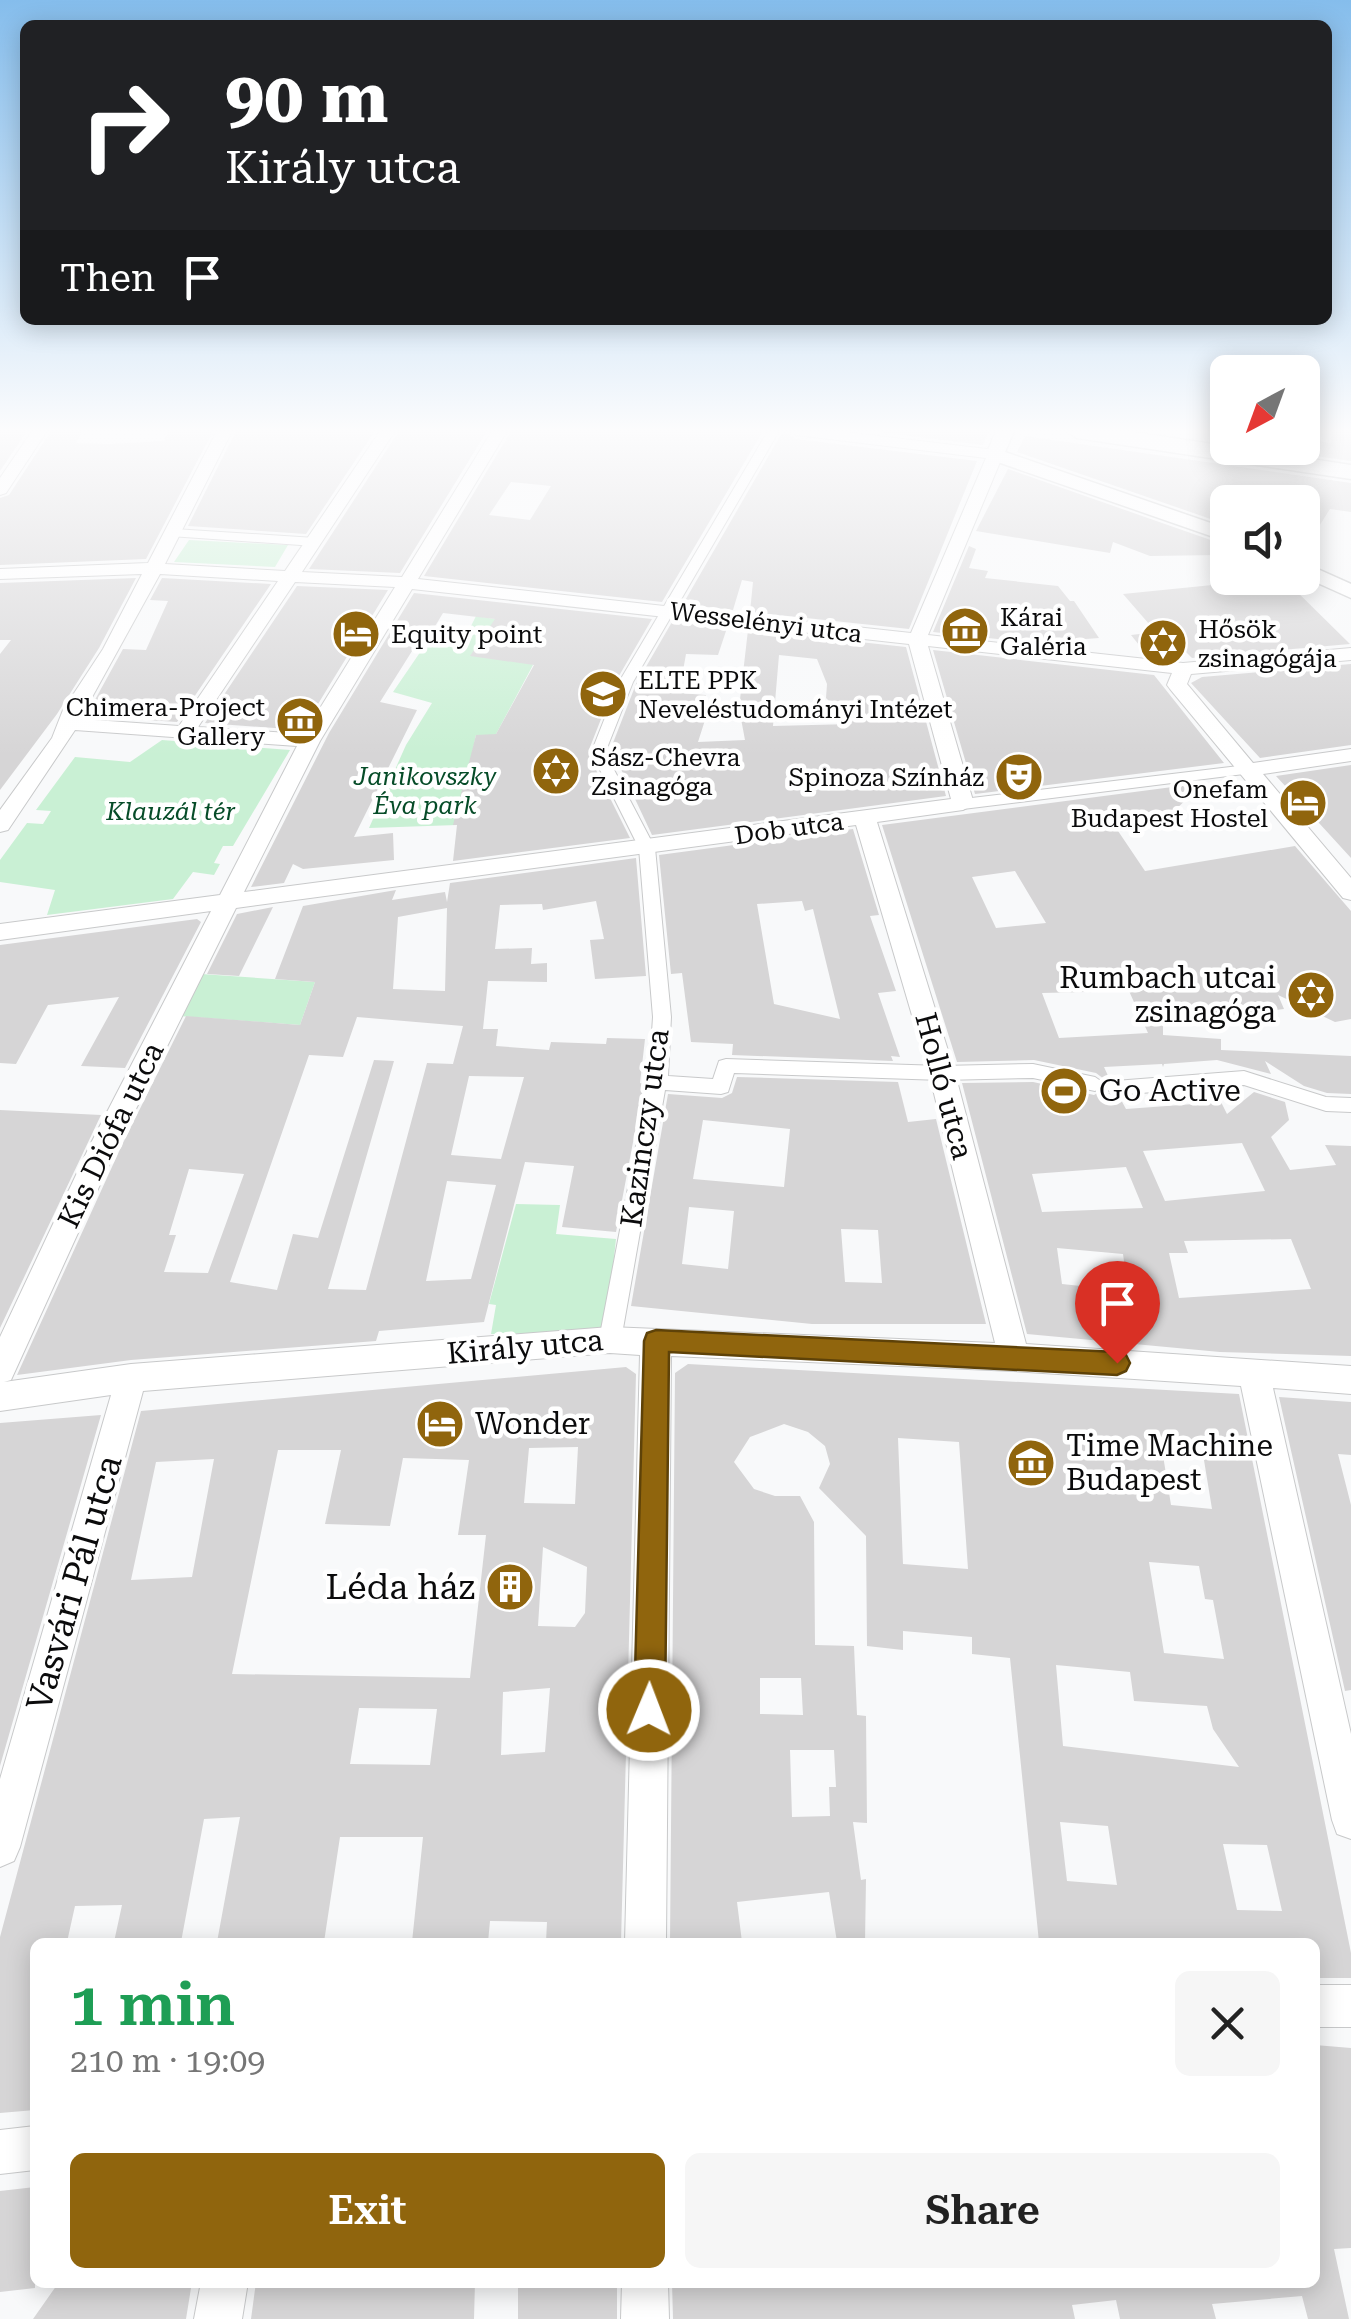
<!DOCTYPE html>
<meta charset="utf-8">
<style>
body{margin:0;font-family:"Roboto Serif",serif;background:#f6f6f6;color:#222;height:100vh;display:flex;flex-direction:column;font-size:38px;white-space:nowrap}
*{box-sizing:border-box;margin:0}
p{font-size:32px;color:#767676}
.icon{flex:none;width:55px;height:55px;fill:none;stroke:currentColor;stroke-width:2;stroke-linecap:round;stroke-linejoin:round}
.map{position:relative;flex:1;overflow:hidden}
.drawer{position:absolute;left:30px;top:1938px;width:1290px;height:350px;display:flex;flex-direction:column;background:#fff;border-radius:15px;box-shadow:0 5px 25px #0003}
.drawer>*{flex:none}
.banner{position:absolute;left:20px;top:20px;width:1312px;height:305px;border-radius:15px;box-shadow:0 5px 25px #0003;background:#202124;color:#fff;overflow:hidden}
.needle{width:65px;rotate:221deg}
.fabs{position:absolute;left:1210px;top:355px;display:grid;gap:20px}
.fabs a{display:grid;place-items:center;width:110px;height:110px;border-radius:15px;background:#fff;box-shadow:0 5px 25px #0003;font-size:50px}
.pin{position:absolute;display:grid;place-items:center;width:85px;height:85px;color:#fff;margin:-102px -42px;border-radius:50% 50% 50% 0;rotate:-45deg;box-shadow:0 0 10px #0007}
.pin .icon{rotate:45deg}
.me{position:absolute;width:110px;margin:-55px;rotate:1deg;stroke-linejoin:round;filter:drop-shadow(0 0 8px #0008)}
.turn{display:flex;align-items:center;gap:35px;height:210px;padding:0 40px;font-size:45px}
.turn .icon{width:130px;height:130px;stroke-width:2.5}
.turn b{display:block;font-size:70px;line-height:85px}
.then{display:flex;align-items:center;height:95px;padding:0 40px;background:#0003;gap:20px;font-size:38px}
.round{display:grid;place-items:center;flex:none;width:105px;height:105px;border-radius:15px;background:#f6f6f6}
.head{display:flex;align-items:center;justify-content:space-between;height:170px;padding:0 40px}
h1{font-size:60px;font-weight:600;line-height:75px;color:#1e9e55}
.button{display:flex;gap:20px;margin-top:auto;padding:20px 40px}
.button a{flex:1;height:115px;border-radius:15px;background:#90650d;color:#fff;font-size:40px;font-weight:600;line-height:115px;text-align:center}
.button a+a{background:#f6f6f6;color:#222}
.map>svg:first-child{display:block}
.green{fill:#c9f0d4}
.building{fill:#d6d5d6;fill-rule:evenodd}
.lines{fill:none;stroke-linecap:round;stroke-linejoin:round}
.pedestrian-casing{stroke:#c8c9ca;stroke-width:2}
.minor-casing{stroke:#c8c9ca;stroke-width:2}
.tertiary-casing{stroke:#c8c9ca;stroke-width:3}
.primary-casing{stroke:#c8c9ca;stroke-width:3}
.pedestrian{fill:#fff;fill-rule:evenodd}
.minor{fill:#fff;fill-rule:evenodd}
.tertiary{fill:#fff;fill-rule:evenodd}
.primary{fill:#fff;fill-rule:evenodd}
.route{fill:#90650d;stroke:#5e4208;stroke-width:2.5}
.labels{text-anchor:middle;stroke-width:9;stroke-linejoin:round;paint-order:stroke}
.far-poi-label{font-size:25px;fill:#0b0b0c;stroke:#fff;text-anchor:start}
.far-street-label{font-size:25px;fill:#0b0b0c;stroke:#fff}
.far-park-label{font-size:25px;font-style:italic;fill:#064c28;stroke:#fff}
.poi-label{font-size:30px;fill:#0b0b0c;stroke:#fff;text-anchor:start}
.street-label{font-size:30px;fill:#0b0b0c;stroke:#fff}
.near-street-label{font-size:35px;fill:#0b0b0c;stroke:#fff}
.near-poi-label{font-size:35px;fill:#0b0b0c;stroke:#fff;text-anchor:end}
</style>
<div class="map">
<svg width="1351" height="2319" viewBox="0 0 1351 2319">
<rect width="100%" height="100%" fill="#f8f9fa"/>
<path class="green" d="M189 540 288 545 275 567 174 562Z
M476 616 495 619 533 665 495 736 476 735 457 825 369 828 406 745 432 703 393 692 438 626 469 630Z
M162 740 290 750 233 846H223L214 863 220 864 214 875 193 872 173 899 47 915 55 890 0 882V860L27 823 43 824 51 811 36 810 75 757 130 762Z
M201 974 315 982 300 1025 179 1016Z
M516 1204 560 1205 556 1234 616 1239 606 1332 491 1334 496 1305 489 1304Z"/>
<path class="building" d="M0 431H27L0 471Z
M51 431H83L76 443 109 444 164 441 168 431H213L146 559 0 565V498L9 495Z
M236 431H375L306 534 188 526Z
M399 431H487L400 573 309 569Z
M511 431H763L662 602 424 576ZM511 482 551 486 530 520 489 515Z
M783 431 796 439 977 461 909 629 750 612 753 582 742 580 733 610 683 604Z
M870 431H989L983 445Z
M1332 431H1351V461L1260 448H1302V439L1331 443Z
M1025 436 1351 483V512L1330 509 1302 553V502H1228V525L1017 452Z
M1008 469 1222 544 1217 555 1150 556 1113 542 1110 553 976 531Z
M969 546 976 549 969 568 988 571 985 578 1058 586 1070 601H1074L1099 638 1033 643 933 632Z
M136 578 99 648 57 714 0 790V654L11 640H0V583Z
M162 578 271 584 177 722 86 716 123 649 146 650 168 601 150 600Z
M1283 578 1350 644 1192 658 1186 652 1147 655 1131 635 1156 632 1123 594Z
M297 586 388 590 302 730 205 723Z
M414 593 652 619 616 681 590 747 593 764 630 838 453 861 457 825H453L476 735 496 734 534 665 470 656 495 619 443 613 431 633 424 632 380 702 417 710 354 837 393 833 394 860 303 869 293 864 284 883 251 887 329 733Z
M672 622 727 628 718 655 686 654 679 693 706 695 699 716 706 717 698 742 745 740 739 708 748 630 906 647 946 796 652 835 611 748 636 684ZM779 655 817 659 827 684 826 698 852 724 773 726Z
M933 650 1154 675 1224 763 975 794Z
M1351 664V745L1260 758 1191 683 1202 677Z
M1351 765V858L1276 776Z
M1203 783 1164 821 1116 828 1145 871 1295 846 1351 911V1019L1335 1022 1278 995 1284 1009 1163 1024V1035L1221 1039V1050L1351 1056V1094L1327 1093 1304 1086 1265 1061 1271 1074 1217 1060 1164 1064 1163 1067 1162 1064 1104 1067 1110 1080 1108 1082 1096 1073 1034 1060 957 1062 882 825ZM1015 871 1046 923 996 928 972 877ZM1129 991 1148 1033 1059 1038 1042 993Z
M853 829 879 915 870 916 896 991 878 993 900 1057 891 1056 893 1061 732 1055 733 1044 691 1042 682 973 671 974 659 855ZM802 901 805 911 813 909 840 1019 774 1004 757 904Z
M636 858 646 976 595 979 590 940 604 939 596 901 543 910 542 904 500 905 495 949 532 948 531 964 547 963V982L488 981 483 1029H498L496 1046 549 1050 551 1042 606 1044 607 1038 645 1039 640 1083 644 1084 616 1232 562 1227 574 1166 525 1162 484 1322 379 1331 376 1341 131 1360 17 1375 122 1145 186 1016 300 1025 315 982 275 979 303 906 396 890 392 900 445 892 447 902 450 883ZM447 908 445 991 393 989 398 917ZM357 1017 463 1026 453 1064 427 1063 366 1290 328 1289 394 1061 374 1060 318 1238 293 1234 277 1290 230 1282 309 1055 343 1057ZM469 1076 524 1077 501 1159 451 1155ZM189 1169 244 1174 208 1273 164 1272 176 1235H169ZM447 1181 496 1185 471 1279 426 1281Z
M273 907 239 976 207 974 237 914Z
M197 919 201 922 125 1068 81 1066 119 997 48 1005 16 1064 0 1063V945Z
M737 1077 898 1082 908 1122 936 1119 986 1324H812L631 1306 668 1094 722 1098 732 1093ZM703 1120 790 1129 784 1187 693 1179ZM689 1207 734 1211 728 1269 682 1264ZM841 1229 878 1230 882 1283 845 1282Z
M1033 1082 1094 1095 1102 1090 1120 1098 1126 1109 1221 1102 1227 1114 1254 1092 1285 1102 1289 1120 1271 1137 1290 1170 1336 1165 1325 1145 1351 1146V1356L1220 1352 1027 1334 962 1083ZM1242 1143 1265 1191 1165 1201 1143 1151ZM1126 1167 1143 1208 1042 1212 1032 1174ZM1291 1239 1311 1289 1179 1298 1169 1253H1188L1184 1241ZM1057 1248 1123 1254 1128 1291 1062 1284Z
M0 1110 101 1115 0 1328Z
M688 1364 1239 1394 1351 1953V1978H1315V1942H1039L1010 1658 972 1654V1637L903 1631V1650L867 1646 866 1536 819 1488 830 1464 825 1446 808 1432 784 1424 750 1437 734 1462 754 1489 775 1496H800L814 1522 815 1645 854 1646 857 1715 866 1716 867 1823 853 1822 861 1880 866 1879 865 1942H837L829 1892 737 1902 742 1942H670L675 1373ZM898 1438 959 1442 968 1569 903 1564ZM1161 1443 1202 1448 1212 1509 1171 1505ZM1149 1562 1199 1566 1205 1599 1213 1600 1224 1659 1164 1653ZM1056 1665 1130 1672 1134 1701 1207 1706 1213 1729 1239 1767 1063 1746ZM760 1678H801L803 1715 760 1714ZM790 1750H834L836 1787H829L830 1816 792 1817ZM1060 1822 1108 1826 1117 1885 1067 1881ZM1223 1844 1267 1845 1282 1911 1237 1910Z
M626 1367 636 1374 621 1942H546L547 1922 490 1921 488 1942H412L423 1837H340L324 1942H217L240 1817 204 1819 181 1942H114L122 1905 75 1906 67 1942H35V2110L0 2113V1937L141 1411ZM578 1447 575 1504 524 1503 529 1448ZM278 1450H341L325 1524 390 1526 403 1458 469 1460 458 1535H486L470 1678 232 1674ZM214 1459 192 1577 131 1580 156 1462ZM543 1547 587 1567 585 1613 575 1627 538 1626ZM550 1688 545 1752 501 1755 503 1692ZM359 1708 437 1709 430 1765 350 1764Z
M1279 1397 1351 1402V1455L1338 1454 1351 1505V1690L1345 1691Z
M101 1415 0 1766V1423Z
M1315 2045 1351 2048V2248L1334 2249 1349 2319H1308L1302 2296 1212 2304 1216 2319H1120L1116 2300 1072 2305 1075 2319H673L672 2282H1315Z
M35 2187V2288L0 2292V2191Z
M59 2282H192L186 2319H33Z
M256 2282H475L474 2319H251Z
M518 2282H617V2319H518Z"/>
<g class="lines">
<g class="pedestrian-casing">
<path id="pedestrian" d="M768 431H779L633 682 607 748 610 762 655 848 671 1017 668 1076 713 1079 719 1061 726 1059 942 1066 1033 1064 1095 1077 1105 1084 1095 1091 1033 1078 942 1080 734 1073 728 1092 721 1094 665 1090 621 1340 618 1347 610 1350 602 1347 599 1340 649 1078 653 1017 639 848 596 762 593 748 619 682Z
M174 529 315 538 321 542 315 546 170 536V530Z
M1247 765 1252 767V773L963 809 955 804 963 799Z
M1244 1071 1326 1097 1351 1098V1112L1326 1111 1244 1085 1115 1095 1105 1088 1115 1081Z"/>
</g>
<g class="minor-casing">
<path id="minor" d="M32 431H47L6 493 0 495V478Z
M217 431H232L165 564 285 571 380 431H395L302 572 402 577 492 431H507L418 579 911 633 986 458 796 435 789 431H836L995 450 1003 455 928 635 1183 663 1351 648V660L1191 674 1187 684 1253 763 1351 749V761L1263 774 1351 878V900L1343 898 1170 689 1167 685 1172 673 928 646 974 804 963 810 877 822 955 1073 1026 1344 1351 1366V1394L1273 1388 1351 1734V1839L1337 1834 1332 1820 1241 1386 1014 1371 671 1356 666 1942H625L640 1355 610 1353 143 1391 20 1847 14 1861 0 1867V1779L111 1395 0 1411V1337L91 1143 211 911 0 940V924L220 895 297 746 75 730 8 830 0 832V810L52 738 63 710 103 649 142 574 0 579V569L148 563ZM160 574 278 581 179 726 80 719ZM295 582 395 587 304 734 198 727ZM412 589 909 644 951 799 244 892 320 741ZM856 825 929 1073 995 1343 610 1327 131 1364 4 1382 11 1380 119 1143 236 908Z
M1315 1985H1351V2027H1315Z
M35 2126V2170L0 2174V2130Z
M201 2282H248L242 2319H194Z
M622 2282H668L669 2319H621Z"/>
</g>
<g class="tertiary-casing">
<path id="tertiary" d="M996 431H1014L1005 452 1228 529V542L989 459 986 455Z
M1302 562 1351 584V598L1302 576Z"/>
</g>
<g class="primary-casing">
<path id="primary" d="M1066 431H1126L1351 465V479L1077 438Z"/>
</g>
<use href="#pedestrian" class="pedestrian"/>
<use href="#minor" class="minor"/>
<use href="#tertiary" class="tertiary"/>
<use href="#primary" class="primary"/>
</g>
<linearGradient id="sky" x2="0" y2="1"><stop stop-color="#85bdec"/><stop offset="0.57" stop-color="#fcfcfd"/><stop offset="1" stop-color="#fcfcfd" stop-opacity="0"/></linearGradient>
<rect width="1351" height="756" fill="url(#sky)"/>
<path class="route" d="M656 1330 1117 1352 1126 1355 1130 1363 1126 1371 1117 1375 669 1352 665 1710 660 1720 649 1725 638 1720 634 1710 644 1341 647 1333Z"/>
<defs>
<g id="museum-disc" transform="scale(2.5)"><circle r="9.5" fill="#90650d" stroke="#fff"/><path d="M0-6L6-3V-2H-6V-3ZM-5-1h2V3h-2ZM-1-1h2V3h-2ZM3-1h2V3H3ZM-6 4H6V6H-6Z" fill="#fff"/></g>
<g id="hotel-disc" transform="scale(2.5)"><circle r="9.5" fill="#90650d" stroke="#fff"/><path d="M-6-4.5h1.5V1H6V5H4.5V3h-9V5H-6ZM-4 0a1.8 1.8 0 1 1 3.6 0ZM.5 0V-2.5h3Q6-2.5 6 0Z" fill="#fff"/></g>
<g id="synagogue-disc" transform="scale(2.5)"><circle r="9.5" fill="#90650d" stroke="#fff"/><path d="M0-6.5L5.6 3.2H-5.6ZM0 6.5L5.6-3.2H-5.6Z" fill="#fff"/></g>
<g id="university-disc" transform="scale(2.5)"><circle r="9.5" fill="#90650d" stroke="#fff"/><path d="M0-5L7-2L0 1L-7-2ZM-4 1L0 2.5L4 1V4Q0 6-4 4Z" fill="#fff"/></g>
<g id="theatre-disc" transform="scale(2.5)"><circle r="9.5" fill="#90650d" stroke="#fff"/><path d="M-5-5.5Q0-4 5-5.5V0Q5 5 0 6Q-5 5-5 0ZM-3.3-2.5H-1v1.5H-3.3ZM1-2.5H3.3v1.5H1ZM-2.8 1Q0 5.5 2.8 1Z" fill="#fff"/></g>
<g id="stadium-disc" transform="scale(2.5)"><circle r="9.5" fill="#90650d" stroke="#fff"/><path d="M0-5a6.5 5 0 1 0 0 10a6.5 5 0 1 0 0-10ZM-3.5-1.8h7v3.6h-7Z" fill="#fff"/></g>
<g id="building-disc" transform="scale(2.5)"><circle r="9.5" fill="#90650d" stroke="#fff"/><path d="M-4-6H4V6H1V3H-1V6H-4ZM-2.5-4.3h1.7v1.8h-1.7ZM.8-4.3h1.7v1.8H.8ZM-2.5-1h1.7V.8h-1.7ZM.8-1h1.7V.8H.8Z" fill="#fff"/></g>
</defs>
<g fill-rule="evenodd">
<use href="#museum-disc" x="965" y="631"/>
<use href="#hotel-disc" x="356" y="634"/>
<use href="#synagogue-disc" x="1163" y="643"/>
<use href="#university-disc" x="603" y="694"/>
<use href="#museum-disc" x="300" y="721"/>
<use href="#synagogue-disc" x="556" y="771"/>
<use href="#theatre-disc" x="1019" y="777"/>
<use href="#hotel-disc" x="1303" y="803"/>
<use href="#synagogue-disc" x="1311" y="995"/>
<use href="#stadium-disc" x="1064" y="1091"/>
<use href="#hotel-disc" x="440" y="1424"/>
<use href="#museum-disc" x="1031" y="1463"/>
<use href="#building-disc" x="510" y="1587"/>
</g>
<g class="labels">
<g class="far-poi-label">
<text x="1000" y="626">Kárai<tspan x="1000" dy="29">Galéria</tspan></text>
<text x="1198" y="638">Hősök<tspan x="1198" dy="29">zsinagógája</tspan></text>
<text x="391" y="643">Equity point</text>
<text x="638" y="689">ELTE PPK<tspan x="638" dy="29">Neveléstudományi Intézet</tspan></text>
<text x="265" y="716" text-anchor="end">Chimera-Project<tspan x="265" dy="29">Gallery</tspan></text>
<text x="591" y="766">Sász-Chevra<tspan x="591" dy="29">Zsinagóga</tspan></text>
<text x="984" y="786" text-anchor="end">Spinoza Színház</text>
<text x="1268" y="798" text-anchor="end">Onefam<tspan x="1268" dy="29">Budapest Hostel</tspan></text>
</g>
<g class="far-street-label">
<text transform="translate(766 622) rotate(7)" y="9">Wesselényi utca</text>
<text transform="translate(789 828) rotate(-8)" y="9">Dob utca</text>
</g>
<g class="far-park-label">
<text x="425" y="785">Janikovszky<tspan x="425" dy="29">Éva park</tspan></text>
<text x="171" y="820">Klauzál tér</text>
</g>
<g class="poi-label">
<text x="1276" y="988" text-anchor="end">Rumbach utcai<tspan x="1276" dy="34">zsinagóga</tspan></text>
<text x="1099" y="1101">Go Active</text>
<text x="475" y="1434">Wonder</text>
<text x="1066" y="1456">Time Machine<tspan x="1066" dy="34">Budapest</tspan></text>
</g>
<g class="street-label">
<text transform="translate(944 1086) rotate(75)" y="10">Holló utca</text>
<text transform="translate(645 1128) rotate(-82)" y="10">Kazinczy utca</text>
<text transform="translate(111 1135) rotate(-64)" y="10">Kis Diófa utca</text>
<text transform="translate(525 1347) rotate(-5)" y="10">Király utca</text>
</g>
<g class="near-street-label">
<text transform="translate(74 1583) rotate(-74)" y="12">Vasvári Pál utca</text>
</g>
<g class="near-poi-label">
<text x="475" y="1599">Léda ház</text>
</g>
</g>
</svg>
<div class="fabs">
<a><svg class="needle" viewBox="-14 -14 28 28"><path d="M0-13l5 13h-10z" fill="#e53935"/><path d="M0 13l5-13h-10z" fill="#767676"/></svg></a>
<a><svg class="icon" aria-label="sound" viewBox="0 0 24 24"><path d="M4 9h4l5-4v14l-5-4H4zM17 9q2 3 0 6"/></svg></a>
</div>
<div class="pin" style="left:1117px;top:1363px;background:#d93025"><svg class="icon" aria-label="arrive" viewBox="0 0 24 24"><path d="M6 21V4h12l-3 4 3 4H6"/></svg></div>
<svg class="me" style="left:649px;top:1710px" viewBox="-20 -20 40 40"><circle r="17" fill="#90650d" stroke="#fff" stroke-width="3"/><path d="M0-11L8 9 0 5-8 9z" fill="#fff"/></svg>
<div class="banner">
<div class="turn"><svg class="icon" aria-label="right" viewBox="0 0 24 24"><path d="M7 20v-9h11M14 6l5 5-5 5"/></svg><div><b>90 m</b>Király utca</div></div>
<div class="then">Then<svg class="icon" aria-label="arrive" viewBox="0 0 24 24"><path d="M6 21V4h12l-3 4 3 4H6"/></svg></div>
</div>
<section class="drawer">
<div class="head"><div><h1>1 min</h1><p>210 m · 19:09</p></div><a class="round"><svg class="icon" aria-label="close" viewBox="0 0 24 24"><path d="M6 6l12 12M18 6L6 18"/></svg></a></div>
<div class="button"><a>Exit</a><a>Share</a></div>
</section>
</div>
